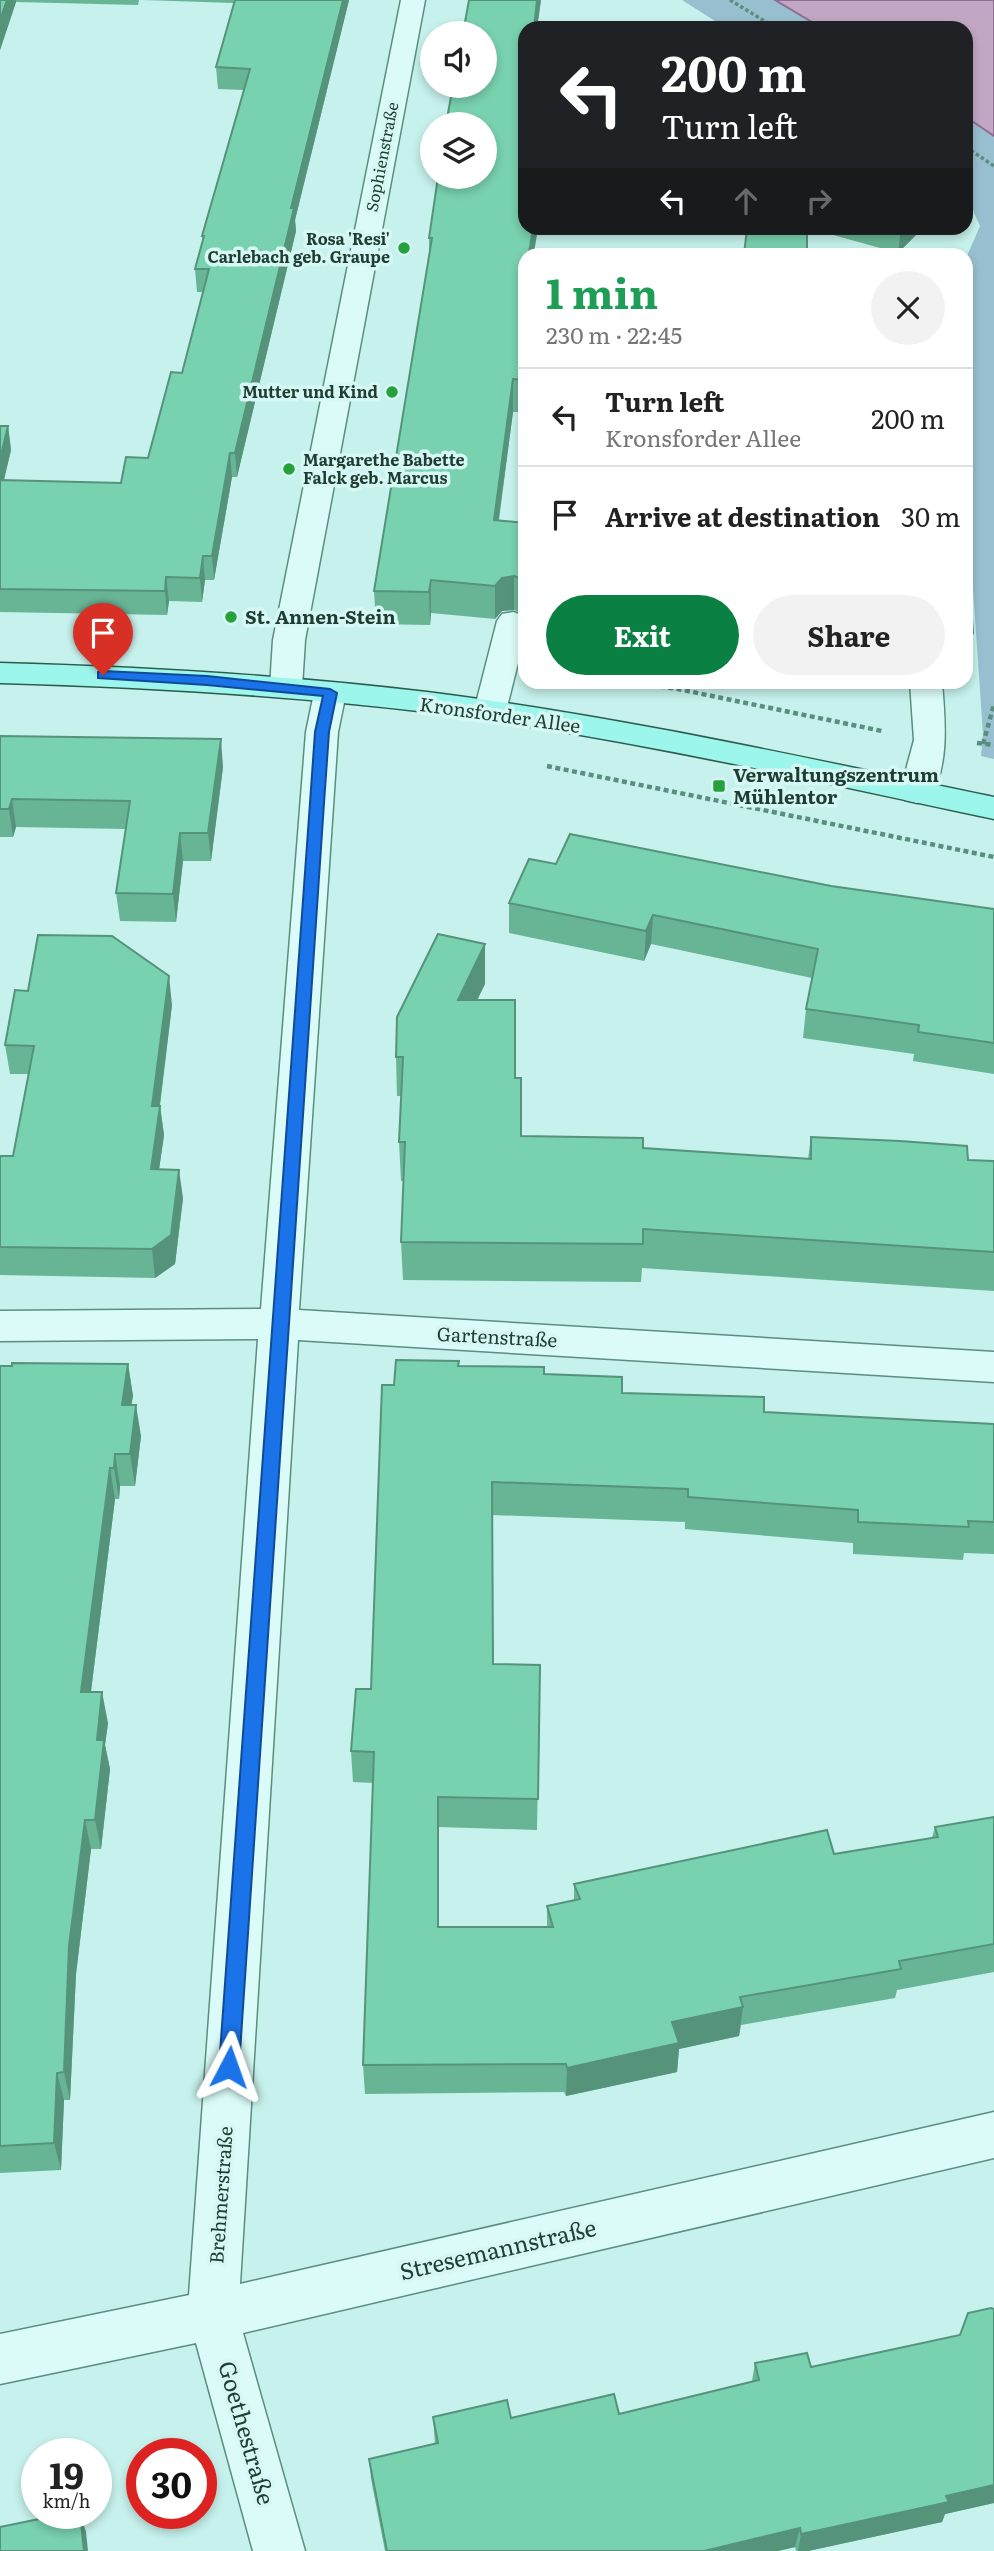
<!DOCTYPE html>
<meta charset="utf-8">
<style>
body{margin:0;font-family:Literata,serif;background:#f2f2f2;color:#222;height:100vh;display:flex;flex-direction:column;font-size:26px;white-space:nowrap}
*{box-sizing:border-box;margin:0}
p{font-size:23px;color:#767676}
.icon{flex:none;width:38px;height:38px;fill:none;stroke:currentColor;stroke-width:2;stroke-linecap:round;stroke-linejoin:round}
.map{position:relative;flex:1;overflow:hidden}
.panel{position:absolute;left:518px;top:248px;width:455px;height:441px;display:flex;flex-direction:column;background:#fff;border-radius:21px;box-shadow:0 4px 10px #0003}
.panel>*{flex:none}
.guide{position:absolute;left:518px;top:21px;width:455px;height:214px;border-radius:21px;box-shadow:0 4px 10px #0003;background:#202124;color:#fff;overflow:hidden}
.fabs{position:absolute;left:420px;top:21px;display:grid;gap:14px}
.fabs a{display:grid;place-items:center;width:77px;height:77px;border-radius:50%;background:#fff;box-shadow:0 4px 10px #0003;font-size:35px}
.speed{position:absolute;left:21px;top:2438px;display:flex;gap:14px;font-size:35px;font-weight:700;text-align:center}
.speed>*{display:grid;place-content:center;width:91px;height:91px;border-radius:50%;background:#fff;box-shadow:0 4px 10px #0003;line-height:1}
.speed small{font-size:18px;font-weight:400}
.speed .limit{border:10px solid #d22;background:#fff;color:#111}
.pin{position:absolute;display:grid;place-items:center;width:60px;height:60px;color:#fff;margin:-72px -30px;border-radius:50% 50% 50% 0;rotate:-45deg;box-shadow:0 0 7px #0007}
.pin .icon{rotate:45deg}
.me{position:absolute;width:77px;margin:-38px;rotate:4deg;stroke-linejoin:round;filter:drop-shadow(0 0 5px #0008)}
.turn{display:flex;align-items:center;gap:24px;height:147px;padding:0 28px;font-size:32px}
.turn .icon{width:91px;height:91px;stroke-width:2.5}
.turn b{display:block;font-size:49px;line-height:60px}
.lanes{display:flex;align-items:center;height:66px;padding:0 28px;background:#0003;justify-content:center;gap:35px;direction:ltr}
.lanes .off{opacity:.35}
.round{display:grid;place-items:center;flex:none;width:74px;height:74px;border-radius:37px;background:#f2f2f2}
.headline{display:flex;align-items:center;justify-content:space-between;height:119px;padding:0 28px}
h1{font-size:42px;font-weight:700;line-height:52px;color:#1e9e55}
.button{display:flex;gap:14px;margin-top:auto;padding:14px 28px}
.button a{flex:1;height:80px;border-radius:42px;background:#0b8043;color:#fff;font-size:28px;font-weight:700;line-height:80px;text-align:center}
.button a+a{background:#f2f2f2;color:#222}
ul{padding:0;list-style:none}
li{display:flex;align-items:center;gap:21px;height:98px;padding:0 28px;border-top:2px solid #e0e0e0}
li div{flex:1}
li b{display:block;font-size:26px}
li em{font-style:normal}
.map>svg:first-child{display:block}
.green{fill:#98bfd0}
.water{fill:#c1a7c4;stroke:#916d94;stroke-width:2}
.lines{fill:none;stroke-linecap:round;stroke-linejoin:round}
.minor-casing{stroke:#5a8e7f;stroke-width:3}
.major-casing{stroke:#2e5c4c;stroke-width:3}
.path-far1{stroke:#5a8e7f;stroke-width:3.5;stroke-dasharray:3.5 2.5;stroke-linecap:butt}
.path{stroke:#5a8e7f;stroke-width:4.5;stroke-dasharray:5 3.5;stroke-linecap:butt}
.minor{fill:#dafbf7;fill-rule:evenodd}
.major{fill:#9cf6eb;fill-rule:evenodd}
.wall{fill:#68b596}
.shaded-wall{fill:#55937a}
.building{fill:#79d2af;stroke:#55937a;stroke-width:2}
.route{fill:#1a73e8;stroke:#114b97;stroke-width:2}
.poi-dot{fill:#26a13c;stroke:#d6f8f4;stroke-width:2.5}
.labels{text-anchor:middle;stroke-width:7;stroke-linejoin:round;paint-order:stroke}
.far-street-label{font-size:16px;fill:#1f3d33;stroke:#d6f8f4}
.far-poi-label{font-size:16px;font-weight:bold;fill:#1f3d33;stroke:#d6f8f4;text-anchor:end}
.poi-label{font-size:19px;font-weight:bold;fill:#1f3d33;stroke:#d6f8f4;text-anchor:start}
.street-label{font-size:19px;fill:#1f3d33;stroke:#d6f8f4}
.near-street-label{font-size:23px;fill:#1f3d33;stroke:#d6f8f4}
</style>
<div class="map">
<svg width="994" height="2551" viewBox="0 0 994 2551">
<rect width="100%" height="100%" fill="#c6f1ec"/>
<path class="green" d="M682 0H775L822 28H726Z
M966 117 994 136V759L981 756 983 734 966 487V258L980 226 966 195Z"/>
<path class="water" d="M775 0H994V136L966 117V28H822Z"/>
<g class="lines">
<g class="minor-casing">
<path id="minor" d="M401 0H425L305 640 302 687 297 694 286 697 275 694 270 687 273 640Z
M513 612 525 616V635L506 711 501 718 490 721 479 718 474 711 497 621 502 614Z
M910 682H942C945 721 950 765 929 800L917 803 905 800 900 792 914 740Z
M330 683 341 686 346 693 338 732 299 1310 994 1352V1382L298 1340 240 2284 994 2112V2158L243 2333 305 2551H253L196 2343 0 2384V2334L189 2295 258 1339 0 1341V1311L261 1309 306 732 314 693 319 686Z"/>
</g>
<g class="major-casing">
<path id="major" d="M0 663C143 667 285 675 427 692 618 716 806 758 994 797V819C806 779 618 736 427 712 285 695 143 687 0 683Z"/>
</g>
<path class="path-far1" d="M730 0 776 28
M966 147 994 166"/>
<path class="path" d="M626 682 678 689 882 731
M977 743 994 745
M983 744 994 704
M547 766 994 857"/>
<use href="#minor" class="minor"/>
<use href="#major" class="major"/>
</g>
<path class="wall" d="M0 0H139L138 5 16 2 0 50Z
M143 0H349L295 220 296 231 237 477H232L214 580H205L202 602 169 601 167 615 0 612V426H8L11 450 4 480 121 483 148 458 182 373 203 292H197L195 269 202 243V236L244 90 218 89 216 67 234 3Z
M469 0H541L537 28H525V228H538L534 254 525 256V412H513L499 520 525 523V614L514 610 502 611 495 619 431 613 430 625 376 624 374 591 429 256V238Z
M808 228H923L898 253Z
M966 565 973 633 968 666H966Z
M0 736 223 767 211 861H183L176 922 120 921 116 893 126 829 16 827 13 837H0Z
M556 864 831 886 994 909V1074L913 1061 914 1054 803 1038 806 1009 812 978 651 944 644 961 509 933V903Z
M485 984 477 1000 515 1078 521 1136 643 1148 808 1159 811 1137 968 1160 994 1161V1291L642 1268 641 1282 403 1280 401 1242 404 1181H401L399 1142 401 1096H397L396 1057Z
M172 1005 160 1106 164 1135 159 1169 183 1198 175 1264 155 1278 0 1275V1156H13L29 1074H10L5 1045Z
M128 1364 133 1396 131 1405 141 1436 135 1486H120L119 1499H115L91 1692 108 1723 105 1745 110 1769 101 1849H91L76 1974 70 2100H64L61 2170 0 2173V1366Z
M459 1366 544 1374 622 1393 764 1412 994 1424V1554L964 1553 963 1560 853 1554V1543L685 1529V1522L492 1515 493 1664 540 1665 537 1830 439 1827V1927H547V1906L574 1900V1884L834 1854 932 1838 935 1827 994 1817V1972L897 1990 895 1998 741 2025 739 2036 679 2049 677 2072 566 2096 564 2092 365 2094 363 2065 373 1783 353 1782 351 1751 371 1689 394 1385Z
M994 2309V2503L945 2514 942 2522 808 2551H796L795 2547 778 2551H385L371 2479 369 2459 435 2444 433 2417 511 2418 619 2414 752 2381 755 2363 811 2367 960 2335Z"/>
<path class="shaded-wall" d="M7 0H16V2L0 50V20Z
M343 0H349L295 220 296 231 237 477 235 453 291 208Z
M537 0H541L537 28H534Z
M533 228H538L533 256H529Z
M901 228H923L898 253Z
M513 379V412L494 553V520Z
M8 426 11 450 0 496V459Z
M230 453 232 477 214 580 212 556Z
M203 556 205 580 202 602 200 578Z
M514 576V610L502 611 495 619V586L502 578Z
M166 577 169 601 167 615 165 591Z
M431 580V613L430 625 429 592Z
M221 739 223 767 211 861 208 833Z
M12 799 16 827 13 837 9 809Z
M180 833 183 861 176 922 173 894Z
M653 915 651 944 644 961 646 931Z
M485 944V984L458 1039V1000Z
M169 976 172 1005 156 1135 152 1106Z
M160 1106 164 1135 155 1198 151 1169Z
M179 1170 183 1198 175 1264 155 1278 152 1249Z
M128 1364 133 1396 126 1436 122 1405Z
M136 1405 141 1436 135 1486 130 1454Z
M115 1454 120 1486 119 1499 114 1468Z
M110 1468 115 1499 87 1722 81 1692Z
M102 1692 108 1723 105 1745 110 1769 101 1849 95 1820 97 1740Z
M438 1797 439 1827V1957L438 1927Z
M85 1820 91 1849 76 1974 70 2100 64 2072 69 1946Z
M743 2007 739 2036 679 2049 677 2072 566 2096 567 2068 672 2022Z
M57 2073 64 2100 61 2170 54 2143Z
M994 2485V2503L945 2514 942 2522 808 2551H798L801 2534 946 2496Z
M80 2513 86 2532 88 2551H84Z
M800 2528 795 2547 778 2551H704Z"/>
<path class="building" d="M0 0H7L0 20Z
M235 0H343L291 208H294L235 453H230L212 556H203L200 578 166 577 165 591 0 589V480L121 483 126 457 148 458 171 372 182 373 209 269H195L204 236H202L250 69 216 67Z
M469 0H537L534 28H525V228H533L529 253 588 256H525V380L513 379 494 520 525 523V580L514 576 502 578 495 586 431 580 429 592 374 591 432 238H429L438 177H485V124H446L453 86H485V33H463Z
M747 228H807V256H627L628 250 744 255Z
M0 426H8L0 459Z
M966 565H968L973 633 966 632Z
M0 736 221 739 208 833H180L173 894 116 893 130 801 12 799 9 809H0Z
M570 834 831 886 994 909V1043L918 1032 919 1025 806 1009 818 949 653 915 646 931 509 903 529 859 556 864Z
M438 934 485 944 458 1000H515V1078H521V1136L643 1138V1148L811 1159V1137L900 1141 967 1146 968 1160 994 1161V1252L643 1229V1244L401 1242 405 1142H399L403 1057H396L397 1017Z
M38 935 112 936 169 976 152 1106H160L151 1169 179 1170 171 1235 152 1249 0 1247V1156H13L34 1046 5 1045 15 990 28 991Z
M396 1360 459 1361 458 1366 544 1367V1374L622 1377V1393L764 1397V1412L994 1424V1522L968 1521 969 1527 858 1522V1510L688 1497V1489L492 1482 493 1664 540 1665 538 1799 438 1797V1927H553L547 1906 580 1899 574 1884 827 1830 834 1854 938 1837 935 1827 994 1817V1944L899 1961 901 1969 740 1997 743 2007 672 2022 679 2043 567 2068 566 2064 363 2065 374 1752 351 1751 356 1689H371L382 1385H394Z
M12 1363 128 1364 122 1405H136L130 1454H115L114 1468H110L81 1692H102L97 1740H104L95 1820H85L69 1946 64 2072 57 2073 54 2143 0 2146V1366H12Z
M991 2308 994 2309V2485L946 2496 949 2502 801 2534 800 2528 704 2551H387L369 2459 438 2443 433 2417 507 2400 511 2418 614 2394 619 2414 759 2380 755 2363 807 2353 811 2367 960 2335 968 2313Z
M68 2513H80L84 2551H0V2527Z"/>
<path class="route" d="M103 671 207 676 330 689 337 693 329 732 324 803 239 2067 236 2074 229 2077 222 2074 219 2067 310 803 315 732 323 696 207 685 98 678V672Z"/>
<g class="poi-dot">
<circle cx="404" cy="248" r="7"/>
<circle cx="392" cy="392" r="7"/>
<circle cx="289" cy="469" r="7"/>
<circle cx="231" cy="617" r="7"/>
<rect x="712" y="779" width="14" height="14" rx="3.5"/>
</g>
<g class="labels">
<g class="far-street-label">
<text transform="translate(382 157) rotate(-79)" y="6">Sophienstraße</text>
</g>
<g class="far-poi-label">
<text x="390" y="245">Rosa 'Resi'<tspan x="390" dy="18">Carlebach geb. Graupe</tspan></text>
<text x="378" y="398">Mutter und Kind</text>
<text x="303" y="466" text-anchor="start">Margarethe Babette<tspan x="303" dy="18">Falck geb. Marcus</tspan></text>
</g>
<g class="poi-label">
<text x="245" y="624">St. Annen-Stein</text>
<text x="733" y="782">Verwaltungszentrum<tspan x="733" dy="22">Mühlentor</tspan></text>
</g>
<g class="street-label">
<text transform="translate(500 715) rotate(8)" y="7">Kronsforder Allee</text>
<text transform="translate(497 1337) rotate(3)" y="7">Gartenstraße</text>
<text transform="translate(221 2195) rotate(-86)" y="7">Brehmerstraße</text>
</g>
<g class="near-street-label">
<text transform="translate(498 2250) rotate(-13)" y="8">Stresemannstraße</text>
<text transform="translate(246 2433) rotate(74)" y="8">Goethestraße</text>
</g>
</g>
</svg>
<div class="fabs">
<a><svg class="icon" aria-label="sound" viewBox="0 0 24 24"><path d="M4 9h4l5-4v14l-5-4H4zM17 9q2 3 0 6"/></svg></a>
<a><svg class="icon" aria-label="layers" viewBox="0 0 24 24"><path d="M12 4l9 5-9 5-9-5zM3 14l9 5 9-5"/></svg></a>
</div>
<div class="speed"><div>19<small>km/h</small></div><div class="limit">30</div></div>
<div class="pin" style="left:103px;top:675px;background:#d93025"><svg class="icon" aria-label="arrive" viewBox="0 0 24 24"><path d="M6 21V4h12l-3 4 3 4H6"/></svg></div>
<svg class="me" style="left:229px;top:2067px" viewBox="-20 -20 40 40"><path d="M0-17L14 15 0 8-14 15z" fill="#1a73e8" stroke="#fff" stroke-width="4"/></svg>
<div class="guide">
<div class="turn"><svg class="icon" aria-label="left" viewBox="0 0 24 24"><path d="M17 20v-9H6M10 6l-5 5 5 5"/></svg><div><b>200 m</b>Turn left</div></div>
<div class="lanes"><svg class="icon" aria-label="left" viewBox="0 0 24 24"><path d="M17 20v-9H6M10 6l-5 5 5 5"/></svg><svg class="icon off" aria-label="ahead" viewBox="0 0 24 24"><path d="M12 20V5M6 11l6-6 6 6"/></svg><svg class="icon off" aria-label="right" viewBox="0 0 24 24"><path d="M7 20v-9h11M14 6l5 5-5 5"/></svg></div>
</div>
<section class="panel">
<div class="headline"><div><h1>1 min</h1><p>230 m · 22:45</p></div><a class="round"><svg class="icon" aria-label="close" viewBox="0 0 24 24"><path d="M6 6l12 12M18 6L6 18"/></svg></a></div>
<ul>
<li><svg class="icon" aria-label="left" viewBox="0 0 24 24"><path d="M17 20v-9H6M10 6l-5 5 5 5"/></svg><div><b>Turn left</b><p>Kronsforder Allee</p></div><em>200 m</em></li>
<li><svg class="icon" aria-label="arrive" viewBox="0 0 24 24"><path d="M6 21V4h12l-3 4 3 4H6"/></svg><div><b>Arrive at destination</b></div><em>30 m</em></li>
</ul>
<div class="button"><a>Exit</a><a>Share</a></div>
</section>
</div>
